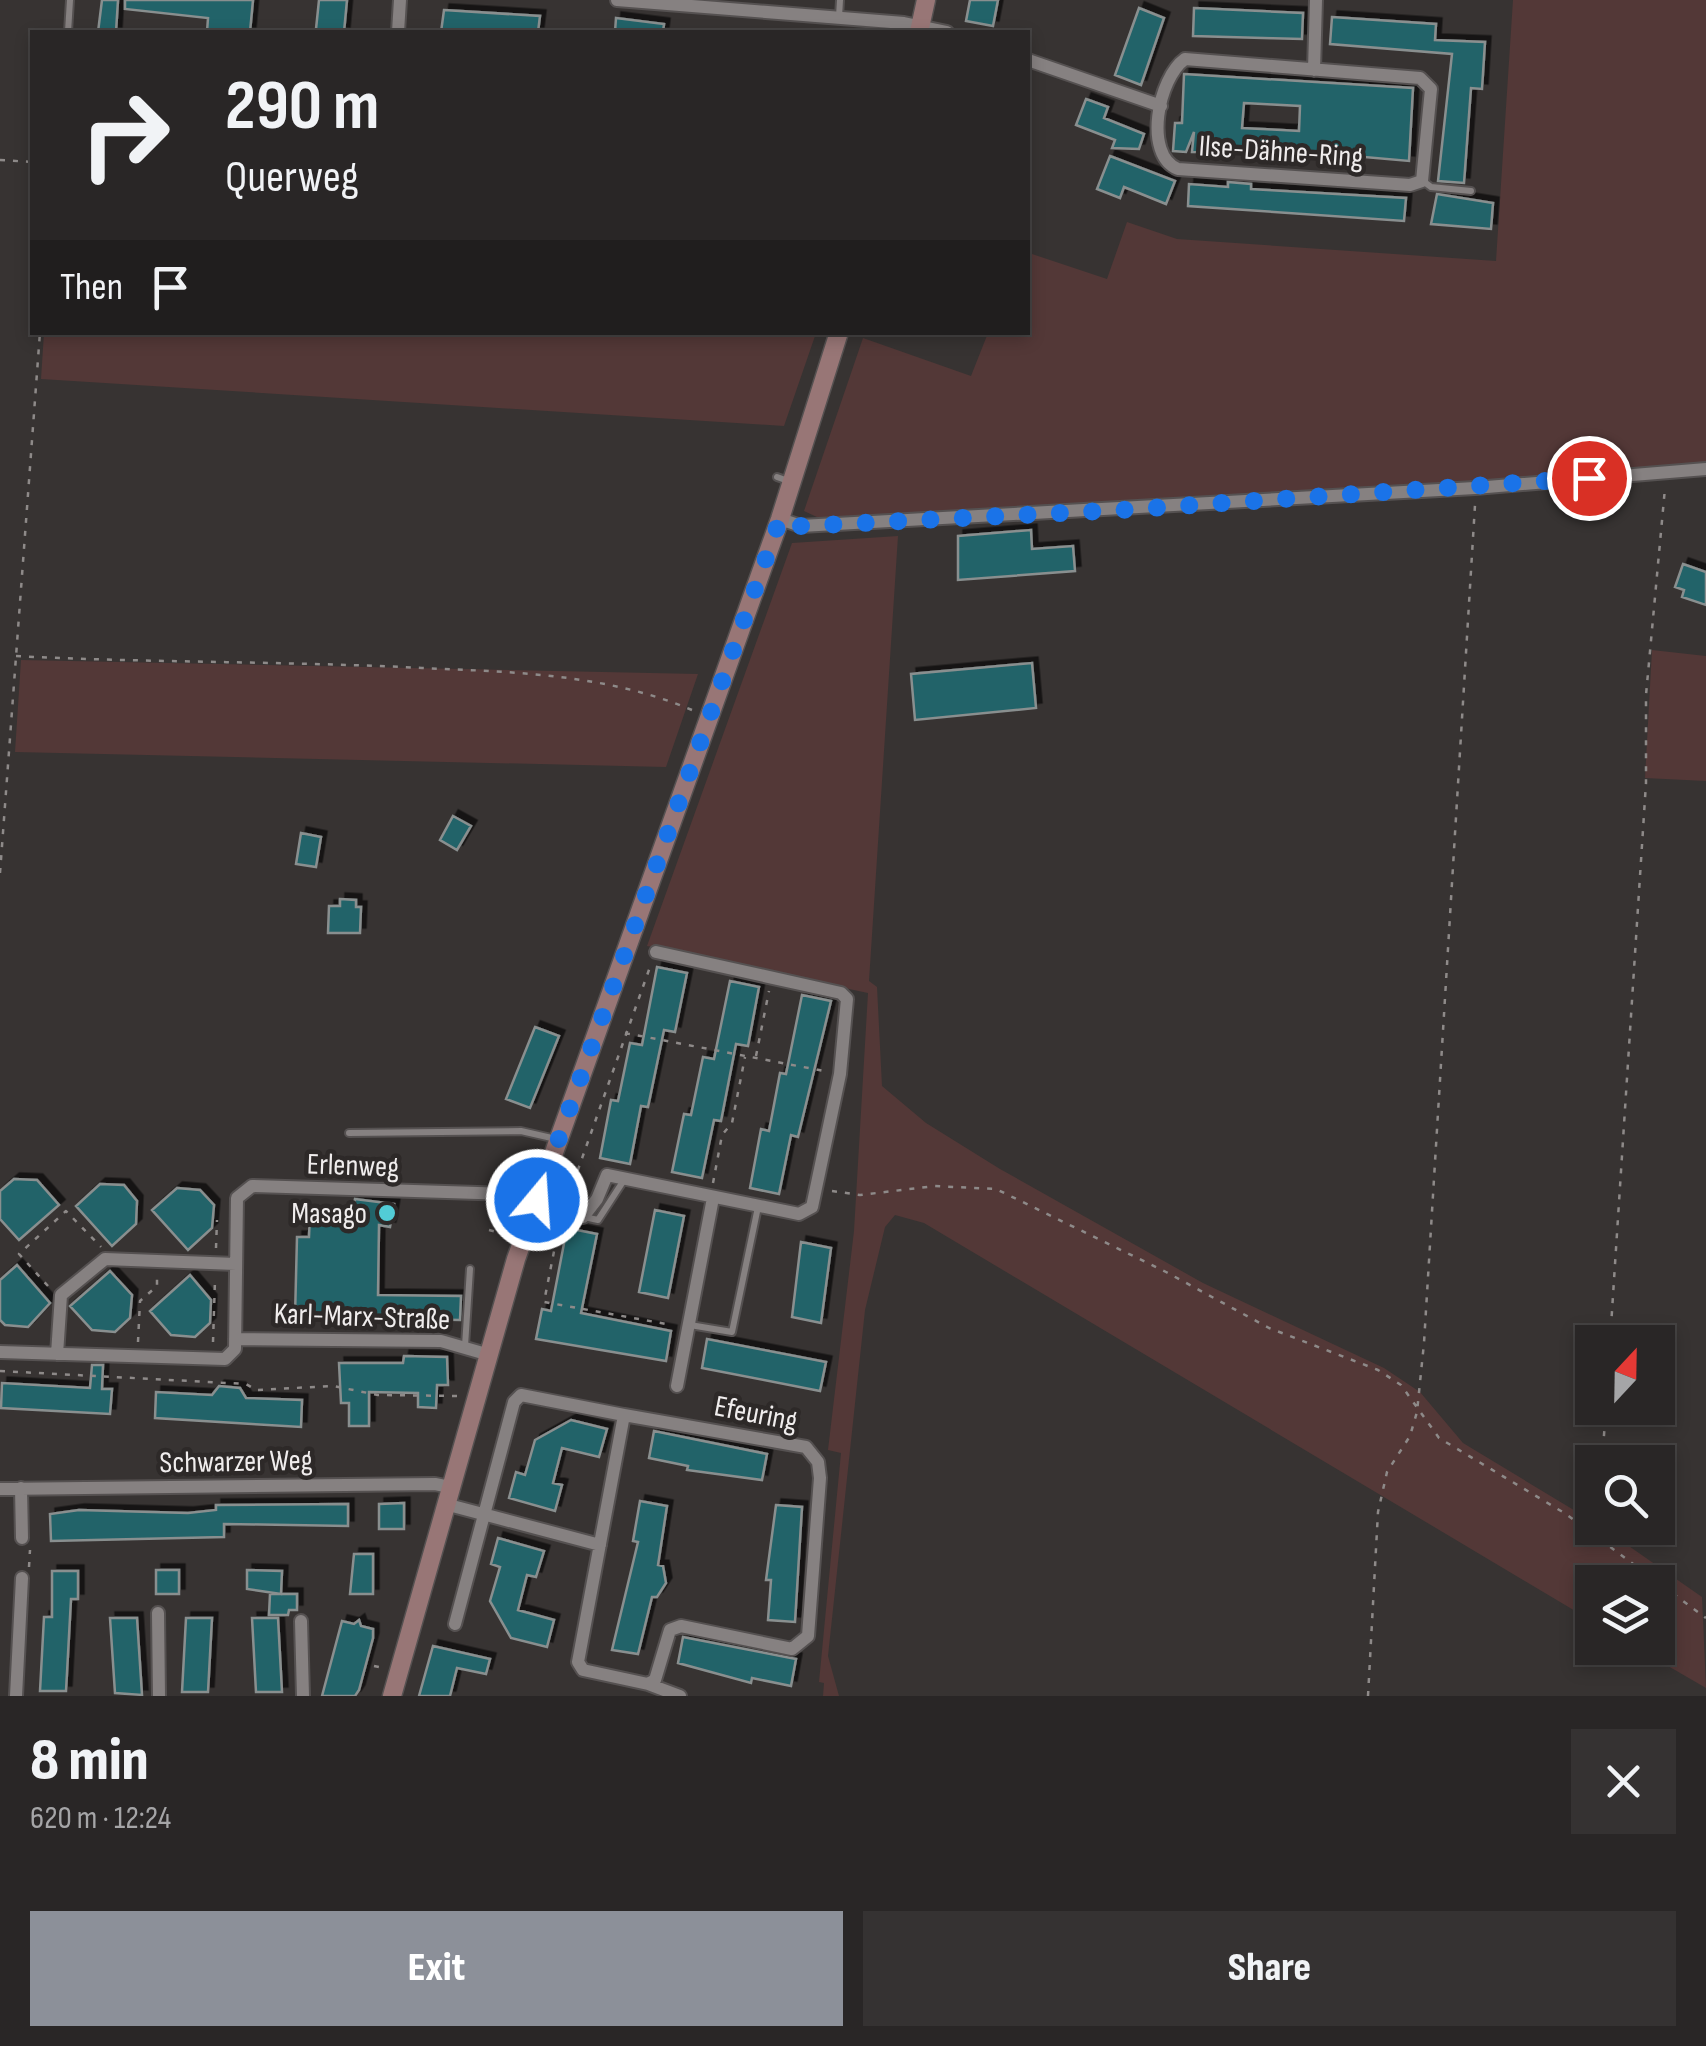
<!DOCTYPE html>
<meta charset="utf-8">
<style>
body{margin:0;font-family:"Sofia Sans Condensed",sans-serif;background:#353232;color:#f1f3f6;height:100vh;display:flex;flex-direction:column;font-size:38px;white-space:nowrap}
*{box-sizing:border-box;margin:0}
p{font-size:32px;color:#a5a5a7}
.icon{flex:none;width:55px;height:55px;fill:none;stroke:currentColor;stroke-width:2;stroke-linecap:round;stroke-linejoin:round}
.map{position:relative;height:1696px;overflow:hidden}
.panel{display:flex;flex-direction:column;background:#292626;flex:1}
.panel>*{flex:none}
.hud{position:absolute;left:30px;top:30px;width:1000px;height:305px;border-radius:0px;box-shadow:0 5px 15px #0003,0 0 0 2px #454343;background:#292626;color:#f1f3f6;overflow:hidden}
.needle{width:65px;rotate:22deg}
.fabs{position:absolute;left:1575px;top:1325px;display:grid;gap:20px}
.fabs a{display:grid;place-items:center;width:100px;height:100px;border-radius:0px;background:#292626;box-shadow:0 5px 15px #0003,0 0 0 2px #454343;font-size:50px}
.pin{position:absolute;display:grid;place-items:center;width:85px;height:85px;color:#fff;margin:-42px;border:5px solid #fff;border-radius:50%;box-shadow:0 2px 10px #0007}
.me{position:absolute;width:110px;margin:-55px;rotate:18deg;stroke-linejoin:round;filter:drop-shadow(0 0 8px #0008)}
.turn{display:flex;align-items:center;gap:35px;height:210px;padding:0 30px;font-size:45px}
.turn .icon{width:130px;height:130px;stroke-width:2.5}
.turn b{display:block;font-size:70px;line-height:85px}
.then{display:flex;align-items:center;height:95px;padding:0 30px;background:#0003;gap:20px;font-size:38px}
.round{display:grid;place-items:center;flex:none;width:105px;height:105px;border-radius:0px;background:#353232}
.headline{display:flex;align-items:center;justify-content:space-between;height:170px;padding:0 30px}
h1{font-size:60px;font-weight:800;line-height:75px}
.primary-button{display:flex;gap:20px;margin-top:auto;padding:20px 30px}
.primary-button a{flex:1;height:115px;border-radius:0px;background:#8c9099;color:#fff;font-size:40px;font-weight:800;line-height:115px;text-align:center}
.primary-button a+a{background:#353232;color:#f1f3f6}
.map>svg:first-child{display:block}
.green{fill:#533837}
.building{fill:#236369;stroke:#898f8f;stroke-width:2.5;fill-rule:evenodd;filter:url(#shadow)}
.lines{fill:none;stroke-linecap:round;stroke-linejoin:round}
.lane-casing{stroke:#555151;stroke-width:10}
.street-casing{stroke:#555151;stroke-width:16}
.secondary-casing{stroke:#555151;stroke-width:21}
.path{stroke:#8e8a89;stroke-width:2.5;stroke-dasharray:5 8;stroke-linecap:butt}
.lane{stroke:#868181;stroke-width:6}
.street{stroke:#868181;stroke-width:12}
.secondary{stroke:#987676;stroke-width:18}
.route{stroke:#1a73e8;stroke-width:18;stroke-dasharray:0 32.4}
.poi-dot{fill:#52ccd6;stroke:#2d2928;stroke-width:4}
.labels{text-anchor:middle;stroke-width:9;stroke-linejoin:round;paint-order:stroke}
.street-label{font-size:30px;fill:#f0eded;stroke:#2d2928}
.poi-label{font-size:30px;fill:#f0eded;stroke:#2d2928;text-anchor:end}
</style>
<div class="map">
<svg width="1706" height="1696" viewBox="0 0 1706 1696">
<defs>
<filter id="shadow"><feDropShadow dx="5.5" dy="-5.5" stdDeviation="0" flood-color="#0009"/></filter>
</defs>
<rect width="100%" height="100%" fill="#373332"/>
<path class="green" d="M1513 0H1706V462L1482 483 819 518 804 511 863 338 971 376 988 333 1028 332 1029 253 1107 279 1127 222 1177 239 1496 261Z
M774 333 815 336 784 426 41 379 44 333Z
M898 536 869 981 877 987 882 1086 926 1123 1000 1169 1203 1283 1384 1368 1420 1392 1463 1443 1592 1521V1528H1603L1702 1597 1706 1688 1637 1648H1658V1582H1592V1621L924 1223 895 1215 885 1227 865 1310 828 1656 839 1696H823L824 1683 819 1682 841 1453 828 1450 854 1231 868 993 647 946 792 543Z
M1652 650 1706 656V781L1645 778Z
M21 660 698 674 666 767 15 752Z"/>
<path class="building" d="M102 0H118L116 32H98Z
M125 0H253L250 32H207L208 18 125 9Z
M319 0H347L344 32 316 29Z
M970 0H998L993 26 966 21Z
M1139 8 1164 18 1141 85 1115 75Z
M1194 8 1303 13 1302 39 1193 36Z
M444 10 540 16 538 32H441Z
M1332 17 1436 24 1435 40 1485 42 1482 89 1471 88 1464 183 1438 181 1452 54 1330 44Z
M616 18 664 24 663 32H615Z
M1184 74 1413 88 1409 161 1319 153 1192 152 1194 132 1186 152 1173 151 1175 123H1182ZM1244 103 1300 106 1299 131 1242 128Z
M1086 99 1108 107 1104 118 1144 134 1139 149 1112 148 1115 140 1076 125Z
M1110 156 1175 181 1166 204 1124 187 1120 198 1097 189Z
M1228 182 1251 184V189L1406 198 1404 221 1188 206 1189 184 1228 187Z
M1437 194 1493 203 1491 229 1431 224Z
M1031 530 1032 549 1073 546 1075 571 958 580V536Z
M1683 564 1706 572V605L1682 597 1684 590 1675 587Z
M1032 663 1036 708 915 720 911 674Z
M453 816 471 826 457 850 440 840Z
M301 833 321 837 316 867 296 864Z
M340 899 356 900V907H361L360 933H328L329 906H340Z
M657 967 687 973 675 1032 664 1030 648 1107 641 1106 630 1164 600 1158 611 1100 618 1101 630 1043 642 1045Z
M730 981 759 987 748 1046 736 1044 721 1121 714 1120 702 1178 672 1172 684 1114 691 1115 703 1057 714 1059Z
M802 995 831 1001 798 1137 791 1135 779 1194 750 1188 761 1129 769 1131 780 1073 786 1074Z
M535 1027 559 1036 530 1108 506 1099Z
M14 1179 37 1180 59 1205 19 1240 0 1219V1191Z
M100 1184 124 1185 137 1201 136 1224 112 1246 76 1206Z
M177 1188 200 1190 214 1205 212 1228 188 1250 152 1210Z
M355 1199 394 1204 390 1227 379 1225 378 1295 461 1296 460 1320 295 1317 297 1237H309L310 1213H352Z
M655 1210 684 1216 668 1298 639 1292Z
M567 1228 597 1234 581 1313 671 1331 666 1361 536 1339 542 1309 551 1311Z
M801 1242 831 1248 821 1323 792 1317Z
M17 1265 50 1303 28 1327 5 1325 0 1320V1280Z
M110 1271 132 1295 130 1318 115 1332 92 1330 70 1306Z
M190 1275 211 1300 210 1323 195 1337 171 1335 150 1311Z
M707 1339 826 1362 820 1391 702 1368Z
M404 1356 447 1357 448 1385H437L436 1408 418 1407V1393L369 1392V1426H349V1403H341L339 1363H403Z
M92 1365H103L102 1389H112L110 1414 1 1408 2 1383 90 1388Z
M219 1386 240 1388 246 1398 302 1400 301 1427 155 1418 156 1392 212 1395Z
M571 1420 607 1429 599 1457 562 1448 553 1483 562 1485 555 1511 509 1498 516 1472 525 1475 535 1440Z
M654 1431 767 1454 762 1480 687 1470 688 1466 649 1458Z
M640 1501 667 1506 658 1565 663 1566 666 1583 657 1597H652L638 1654 612 1650 638 1542 633 1541Z
M404 1503V1529H379V1504Z
M348 1504V1526L224 1524V1537L51 1541 50 1514 79 1510 188 1513 216 1510V1505Z
M776 1505 802 1507 795 1622 768 1620 771 1580H766Z
M498 1538 544 1551 536 1577 527 1575 518 1610 554 1620 547 1647 511 1638 490 1601 500 1567 491 1564Z
M354 1554H373V1594H350Z
M156 1570H179V1594H156Z
M247 1570 282 1571 281 1594 247 1589Z
M52 1571H78V1599H71L66 1691H40L44 1617H52Z
M270 1594H297V1610H289L288 1615H269Z
M110 1618H137L142 1695 115 1693Z
M186 1618H212L208 1692H182Z
M252 1618H278L282 1692H256Z
M359 1620 361 1626 373 1629V1638L359 1690 355 1696H322L342 1621 354 1624Z
M683 1637 796 1659 791 1686 752 1678 751 1683 678 1663Z
M433 1646 490 1659 486 1674 457 1668 450 1696H419Z"/>
<g class="lines">
<g class="lane-casing">
<path id="lane" d="M839 17 840 0
M68 32 70 0
M1423 181 1431 187 1471 191
M777 477 791 482
M349 1133 521 1131 556 1139
M584 1217 598 1220 624 1180
M690 1325 732 1332 758 1207
M465 1346 470 1269"/>
</g>
<g class="street-casing">
<path id="street" d="M617 0 904 23 947 32
M398 32 400 0
M1185 59 1420 78 1431 89 1422 181 1410 185 1178 169C1143 155 1158 78 1185 59Z
M1028 60 1161 106
M1314 70 1316 0
M780 519 801 526 1475 488 1706 469
M235 1339 441 1341 486 1354
M0 1352 225 1359 235 1349 237 1198 252 1186 512 1194 583 1217 597 1199 607 1175 799 1214 812 1207 840 1074 847 999 841 993 656 952
M57 1354 61 1295 105 1259 236 1264
M677 1386 713 1198
M624 1415 806 1447 818 1462 820 1478 808 1636 792 1649 681 1626 670 1630 655 1680 648 1684 583 1670 578 1662Z
M21 1488 22 1538
M0 1489 435 1484 450 1487
M445 1504 600 1545
M158 1613 159 1696
M301 1621 303 1696
M455 1624 514 1402 521 1395 624 1415
M648 1684 680 1696
M16 1696 22 1578"/>
</g>
<g class="secondary-casing">
<path id="secondary" d="M919 32 926 0
M392 1696 516 1259 780 519 839 332"/>
</g>
<path class="path" d="M0 160 32 162
M16 656C151 663 287 661 422 668 514 672 607 674 692 710
M0 873 40 332
M625 1033 824 1071
M756 1056 769 991
M713 1183 722 1135 732 1123 745 1057
M832 1191 860 1195 935 1186 996 1189 1166 1272 1269 1328 1378 1370 1401 1385 1439 1438 1566 1514 1706 1618
M569 1195 650 967
M559 1226 544 1302 672 1325
M489 1230 504 1234
M216 1248 217 1220
M48 1286 19 1254 66 1211 101 1247
M138 1342 140 1301 157 1286V1278
M213 1342 215 1280
M1610 1342 1646 783V695L1665 488
M0 1371 246 1384 256 1390 333 1386 378 1395 458 1396
M1602 1462 1606 1408
M29 1567 30 1550
M374 1666 383 1668
M1368 1696 1378 1512 1387 1472 1410 1436 1417 1412 1424 1343 1475 505"/>
<use href="#lane" class="lane"/>
<use href="#street" class="street"/>
<use href="#secondary" class="secondary"/>
</g>
<g class="lines">
<path class="route" d="M537 1200 780 519 801 526 1121 510 1589 478"/>
</g>
<circle class="poi-dot" cx="387" cy="1213" r="10"/>
<g class="labels">
<g class="street-label">
<text transform="translate(1281 151) rotate(4)" y="10">Ilse-Dähne-Ring</text>
<text transform="translate(353 1165) rotate(2)" y="10">Erlenweg</text>
<text transform="translate(362 1316) rotate(2)" y="10">Karl-Marx-Straße</text>
<text transform="translate(756 1413) rotate(11)" y="10">Efeuring</text>
<text transform="translate(236 1461) rotate(-1)" y="10">Schwarzer Weg</text>
</g>
<g class="poi-label">
<text x="367" y="1223">Masago</text>
</g>
</g>
</svg>
<div class="fabs">
<a><svg class="needle" viewBox="-14 -14 28 28"><path d="M0-13l5 13h-10z" fill="#e53935"/><path d="M0 13l5-13h-10z" fill="#a5a5a7"/></svg></a>
<a><svg class="icon" aria-label="search" viewBox="0 0 24 24"><circle cx="10" cy="10" r="6"/><path d="M15 15l6 6"/></svg></a>
<a><svg class="icon" aria-label="layers" viewBox="0 0 24 24"><path d="M12 4l9 5-9 5-9-5zM3 14l9 5 9-5"/></svg></a>
</div>
<div class="pin" style="left:1589px;top:478px;background:#d93025"><svg class="icon" aria-label="arrive" viewBox="0 0 24 24"><path d="M6 21V4h12l-3 4 3 4H6"/></svg></div>
<svg class="me" style="left:537px;top:1200px" viewBox="-20 -20 40 40"><circle r="17" fill="#1a73e8" stroke="#fff" stroke-width="3"/><path d="M0-11L8 9 0 5-8 9z" fill="#fff"/></svg>
<div class="hud">
<div class="turn"><svg class="icon" aria-label="right" viewBox="0 0 24 24"><path d="M7 20v-9h11M14 6l5 5-5 5"/></svg><div><b>290 m</b>Querweg</div></div>
<div class="then">Then<svg class="icon" aria-label="arrive" viewBox="0 0 24 24"><path d="M6 21V4h12l-3 4 3 4H6"/></svg></div>
</div>
</div>
<section class="panel">
<div class="headline"><div><h1>8 min</h1><p>620 m · 12:24</p></div><a class="round"><svg class="icon" aria-label="close" viewBox="0 0 24 24"><path d="M6 6l12 12M18 6L6 18"/></svg></a></div>
<div class="primary-button"><a>Exit</a><a>Share</a></div>
</section>
